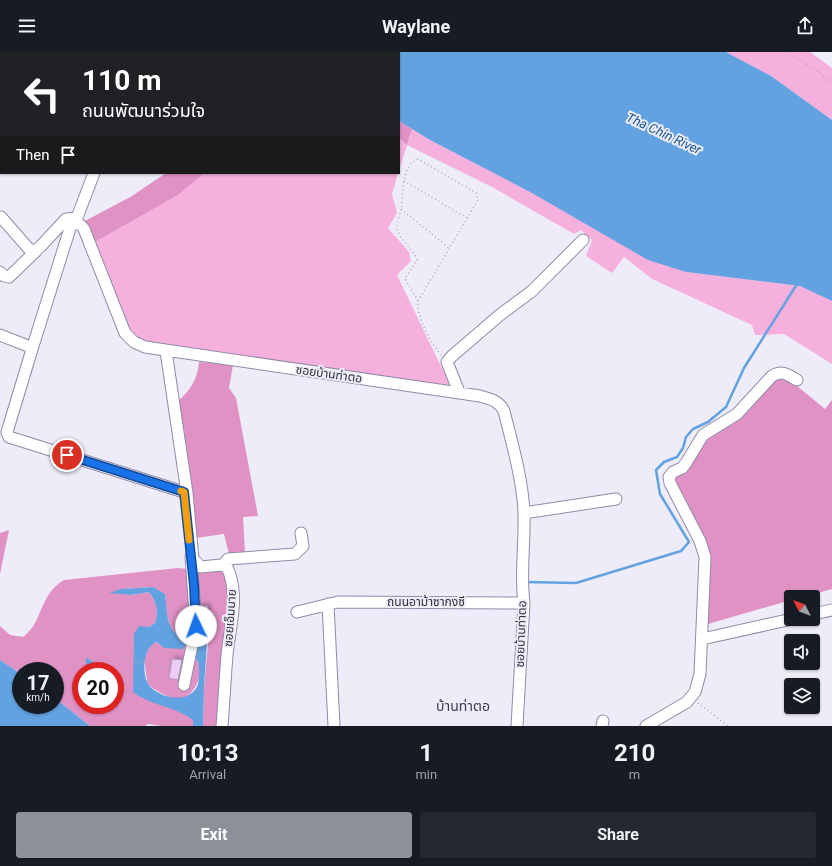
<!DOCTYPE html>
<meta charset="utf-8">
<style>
body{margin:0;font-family:Roboto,"Noto Sans Thai",sans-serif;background:#242831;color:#f1f3f6;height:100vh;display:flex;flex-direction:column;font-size:15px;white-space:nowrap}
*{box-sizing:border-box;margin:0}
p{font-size:13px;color:#9ea1a6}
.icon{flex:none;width:22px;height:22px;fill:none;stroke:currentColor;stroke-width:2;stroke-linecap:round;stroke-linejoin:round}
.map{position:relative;height:674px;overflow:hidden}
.sheet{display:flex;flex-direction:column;background:#171b24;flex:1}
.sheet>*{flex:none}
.top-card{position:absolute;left:0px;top:0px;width:400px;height:122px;box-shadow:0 1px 3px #0004;background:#202124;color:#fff;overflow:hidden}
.needle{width:26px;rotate:312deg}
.controls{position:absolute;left:784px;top:538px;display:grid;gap:8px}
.controls a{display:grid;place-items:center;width:36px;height:36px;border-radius:4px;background:#171b24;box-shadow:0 1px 3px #0004;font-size:20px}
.speed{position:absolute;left:12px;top:610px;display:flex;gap:8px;font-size:20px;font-weight:700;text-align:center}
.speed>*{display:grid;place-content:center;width:52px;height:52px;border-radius:50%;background:#171b24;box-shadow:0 1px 3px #0004;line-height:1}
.speed small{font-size:10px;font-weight:400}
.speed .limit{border:6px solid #d22;background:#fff;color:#111}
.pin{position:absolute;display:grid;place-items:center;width:34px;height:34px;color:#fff;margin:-17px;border:2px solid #fff;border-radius:50%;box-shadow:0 1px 4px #0007}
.me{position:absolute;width:44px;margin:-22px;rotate:357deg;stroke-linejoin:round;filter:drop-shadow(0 0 3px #0008)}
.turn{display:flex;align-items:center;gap:14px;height:84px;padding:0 16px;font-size:18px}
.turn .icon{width:52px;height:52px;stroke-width:2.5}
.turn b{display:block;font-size:28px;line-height:34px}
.then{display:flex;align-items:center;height:38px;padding:0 16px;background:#0003;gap:8px;font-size:15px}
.eta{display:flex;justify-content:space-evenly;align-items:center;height:68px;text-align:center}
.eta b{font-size:24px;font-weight:700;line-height:28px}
.button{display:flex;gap:8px;margin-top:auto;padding:8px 16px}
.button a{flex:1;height:46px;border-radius:4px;background:#8c9099;color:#fff;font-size:16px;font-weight:700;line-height:46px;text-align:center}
.button a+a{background:#242831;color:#f1f3f6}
header{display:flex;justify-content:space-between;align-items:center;height:52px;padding:0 16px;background:#171b24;font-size:18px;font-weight:700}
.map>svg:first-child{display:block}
.green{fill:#f6b0dd}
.forest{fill:#e092c5;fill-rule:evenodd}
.water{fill:#63a2e0}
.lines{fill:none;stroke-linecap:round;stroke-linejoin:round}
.stream{stroke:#63a2e0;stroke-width:2.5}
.building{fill:#edccf8;stroke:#b09bb7;filter:url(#shadow)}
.minor-casing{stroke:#918aa9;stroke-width:13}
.path{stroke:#acaab7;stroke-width:1.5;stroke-dasharray:1 3;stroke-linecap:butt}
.minor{stroke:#fff;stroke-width:11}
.route-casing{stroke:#114b97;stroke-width:10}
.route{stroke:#1a73e8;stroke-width:7}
.slow{stroke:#f59e0b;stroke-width:7}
.labels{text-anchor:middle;stroke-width:4;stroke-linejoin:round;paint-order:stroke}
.street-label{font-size:12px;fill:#322f3c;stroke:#eeecf9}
.water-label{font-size:13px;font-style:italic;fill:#125791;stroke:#eeecf9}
.quarter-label{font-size:14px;fill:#3f3853;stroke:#eeecf9}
</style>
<header><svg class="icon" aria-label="menu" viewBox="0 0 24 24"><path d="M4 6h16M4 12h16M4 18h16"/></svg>Waylane<svg class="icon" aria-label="share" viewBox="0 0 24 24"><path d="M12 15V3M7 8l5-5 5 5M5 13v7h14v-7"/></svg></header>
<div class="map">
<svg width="832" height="674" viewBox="0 0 832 674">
<defs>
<filter id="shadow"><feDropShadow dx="2" dy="-2" stdDeviation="2" flood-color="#0004"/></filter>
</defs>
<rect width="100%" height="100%" fill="#eeecf9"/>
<path class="green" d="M726 0H810L832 16V68L771 24Z
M412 77 430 88 686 220 800 234 832 249V312L784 282 755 283 752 273 652 227 624 205 612 221 586 204 592 188 581 178 574 182 492 135 407 93 399 119V86L407 93Z
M205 121H398L392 142 397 161 388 176 409 200 411 209 397 223 449 331 444 335 141 291 123 271 95 190 178 143Z"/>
<path class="forest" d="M399 69 412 77 407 93 399 86Z
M166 121H205L178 143 95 190 85 169 132 144Z
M199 310 233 313 229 336 236 346 258 464 243 465 245 502H229L224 482 196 486 177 350C191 338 197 328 199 310Z
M777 323 786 325 825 357 832 348V537L803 545H791V548L708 572 709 508 673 426 707 386Z
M9 478 0 522V481Z
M229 511V628L227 674H203L204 635 208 592 200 565V584L194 604C195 606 198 609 199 612 203 627 191 651 173 646 164 644 155 638 148 632 145 618 140 595 157 590L164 596 187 590C165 576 168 566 165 542L152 535 121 537 131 543 149 540C156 550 159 558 155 571L149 575 140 645 183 660 193 668V674H161L148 672 145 674H90L55 646V619H21V622L0 608V574L10 583 23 585C43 571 39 542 64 528L178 516 206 519ZM86 605 93 610 98 619H115V653H81V619H86Z"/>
<path class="water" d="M292 0H726L771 24 832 68V249L800 234 686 220 648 208 532 141 430 88 399 69V1Z
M153 535 165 542C168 565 165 577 187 590L183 597 164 596 157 590C143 594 141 622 149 633 160 647 191 653 198 632 199 627 200 614 198 610 196 607 194 605 194 602 193 598 194 594 194 590L200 584V565L209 563 204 635 203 674H193V668C175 654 151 654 133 640L134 582 139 574 149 575 155 571C159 558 156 550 149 540L131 543 109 541 121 537Z
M86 605 93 610 98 619H86Z
M0 608 21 622V653H55V646L90 674H0Z"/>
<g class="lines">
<path class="stream" d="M74 1V0
M0 85 1 84
M526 530 576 531 681 499 689 490 660 442 656 418 664 410 677 405 683 396 686 385 693 377 708 370 726 355 744 316 797 232"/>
</g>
<path class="building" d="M202 554H208V562L202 563Z
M172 607 182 608 178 628 169 626Z"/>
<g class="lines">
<g class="minor-casing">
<path id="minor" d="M128 1V0
M173 1 175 0
M1 165 29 197C34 199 37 198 41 194L66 167 77 166
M75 171 94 121
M0 220 4 224 9 225 37 198
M0 283 28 294H33L71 173C77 171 80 171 84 177L125 281 134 290 145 295 480 344C491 347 499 349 504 359 512 391 523 429 524 462 525 492 520 521 524 551L517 674
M33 294 7 380 9 385 187 441
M166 299 187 441 193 507 201 515 221 513 227 515C240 543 230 573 227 603 225 627 224 650 222 674
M459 340 447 310 452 304 501 262 532 239 583 188
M524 461 616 447
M223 513 228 507 295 502 303 494 301 481
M328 552 334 674
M297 560 338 550 524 551
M813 562 832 558
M702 587 792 567
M184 633 196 574 191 504
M602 674 603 669
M646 674 687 650 695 640 700 622 705 505 700 489 670 431 669 425 673 420 682 416 686 411 703 383 737 362 772 324C782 318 787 322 797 328"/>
</g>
<path class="path" d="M786 0 813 16 832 31
M404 129 467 166
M401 157 449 196
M418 249 405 227 417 208C413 196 399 188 397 176 396 171 400 163 401 158 404 141 400 115 418 107L476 141 478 148 418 249C417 266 430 290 441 303
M104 601 168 617
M698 651 728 674"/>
<use href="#minor" class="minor"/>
</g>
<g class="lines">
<g class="route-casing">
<path id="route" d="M67 403 184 440 194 533 196 574"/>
</g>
<use href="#route" class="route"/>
<path class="slow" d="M181 439 184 440 189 488"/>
</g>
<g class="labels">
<g class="street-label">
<text transform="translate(329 322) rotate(8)" y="4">ซอยบ้านท่าตอ</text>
<text x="426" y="554">ถนนอาม้าซากงซี</text>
<text transform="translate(230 566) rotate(-86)" y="4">ซอยเอ็มนาย</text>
<text transform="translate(521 582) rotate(-88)" y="4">ซอยบ้านท่าตอ</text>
</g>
<g class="water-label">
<text transform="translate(664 81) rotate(25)" y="5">Tha Chin River</text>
</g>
<g class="quarter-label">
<text x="463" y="659">บ้านท่าตอ</text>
</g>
</g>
</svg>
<div class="controls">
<a><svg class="needle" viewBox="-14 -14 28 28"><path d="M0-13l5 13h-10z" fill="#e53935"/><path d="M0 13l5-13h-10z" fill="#9ea1a6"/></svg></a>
<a><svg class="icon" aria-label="sound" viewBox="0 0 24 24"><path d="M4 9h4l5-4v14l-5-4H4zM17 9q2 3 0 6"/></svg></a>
<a><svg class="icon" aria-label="layers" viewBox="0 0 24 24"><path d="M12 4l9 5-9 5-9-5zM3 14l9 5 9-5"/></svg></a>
</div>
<div class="speed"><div>17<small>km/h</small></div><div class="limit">20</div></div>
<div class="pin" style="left:67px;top:403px;background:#d93025"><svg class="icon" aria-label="arrive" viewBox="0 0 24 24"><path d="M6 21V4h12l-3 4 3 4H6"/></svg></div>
<svg class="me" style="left:196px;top:574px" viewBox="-20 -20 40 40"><circle r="19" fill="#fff"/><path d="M0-13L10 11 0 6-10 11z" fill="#1a73e8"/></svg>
<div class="top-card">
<div class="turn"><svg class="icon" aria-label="left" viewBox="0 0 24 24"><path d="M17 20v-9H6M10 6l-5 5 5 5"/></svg><div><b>110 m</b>ถนนพัฒนาร่วมใจ</div></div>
<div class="then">Then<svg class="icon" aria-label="arrive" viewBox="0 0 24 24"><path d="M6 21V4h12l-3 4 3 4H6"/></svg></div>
</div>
</div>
<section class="sheet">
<div class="eta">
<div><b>10:13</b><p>Arrival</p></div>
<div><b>1</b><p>min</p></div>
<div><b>210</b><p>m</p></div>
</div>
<div class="button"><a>Exit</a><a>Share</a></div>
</section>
